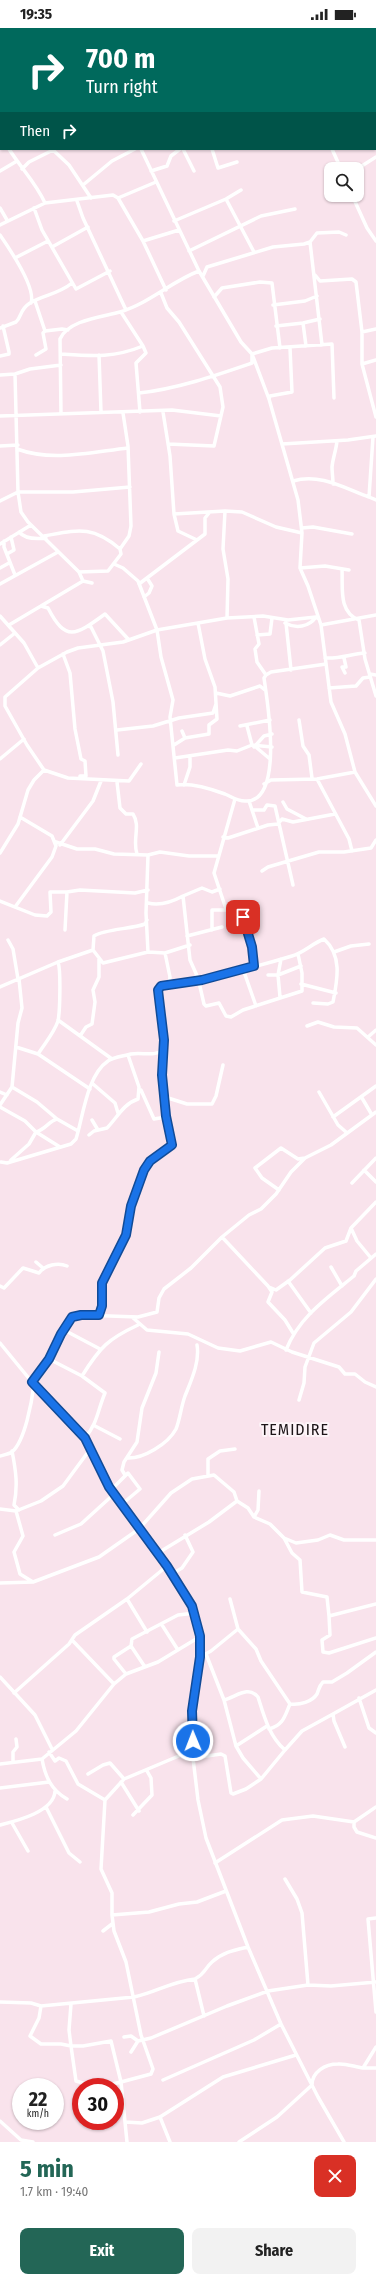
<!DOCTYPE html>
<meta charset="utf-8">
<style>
body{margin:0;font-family:"Fira Sans Condensed",sans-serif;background:#f2f2f2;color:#222;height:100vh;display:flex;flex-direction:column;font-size:15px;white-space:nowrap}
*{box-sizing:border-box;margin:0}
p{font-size:13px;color:#767676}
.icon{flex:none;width:22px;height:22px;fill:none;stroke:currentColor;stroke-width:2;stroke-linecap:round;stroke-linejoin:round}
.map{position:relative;height:2114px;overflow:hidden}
.panel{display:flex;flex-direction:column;background:#fff;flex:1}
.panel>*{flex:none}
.top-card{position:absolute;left:0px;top:0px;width:376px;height:122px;box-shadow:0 1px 3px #0004;background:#00695c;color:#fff;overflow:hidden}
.fabs{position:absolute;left:324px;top:134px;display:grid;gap:8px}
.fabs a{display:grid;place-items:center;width:40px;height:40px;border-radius:8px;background:#fff;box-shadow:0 1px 3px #0004;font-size:20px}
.speed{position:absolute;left:12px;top:2050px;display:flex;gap:8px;font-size:20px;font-weight:700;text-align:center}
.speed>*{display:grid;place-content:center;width:52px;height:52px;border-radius:50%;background:#fff;box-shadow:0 1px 3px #0004;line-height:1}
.speed small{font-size:10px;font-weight:400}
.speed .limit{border:6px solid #d22;background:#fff;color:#111}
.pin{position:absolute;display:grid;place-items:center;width:34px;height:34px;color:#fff;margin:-17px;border-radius:8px;box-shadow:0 2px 6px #0006}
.me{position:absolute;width:44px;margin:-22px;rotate:359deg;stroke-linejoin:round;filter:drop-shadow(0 0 3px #0008)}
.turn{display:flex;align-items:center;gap:14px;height:84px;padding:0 20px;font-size:18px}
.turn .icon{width:52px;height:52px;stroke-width:2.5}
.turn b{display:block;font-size:28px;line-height:34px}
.then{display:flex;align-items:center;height:38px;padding:0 20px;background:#0003;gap:8px;font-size:15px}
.round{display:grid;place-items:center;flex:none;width:42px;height:42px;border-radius:8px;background:#f2f2f2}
.head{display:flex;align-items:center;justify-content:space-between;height:68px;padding:0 20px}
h1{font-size:24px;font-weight:700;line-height:30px;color:#236656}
.action{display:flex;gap:8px;margin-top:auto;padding:8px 20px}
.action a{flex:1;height:46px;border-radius:8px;background:#236656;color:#fff;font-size:16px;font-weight:700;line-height:46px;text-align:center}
.action a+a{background:#f2f2f2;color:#222}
.status{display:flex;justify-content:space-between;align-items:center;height:28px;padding:0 20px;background:#fff;direction:ltr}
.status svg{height:11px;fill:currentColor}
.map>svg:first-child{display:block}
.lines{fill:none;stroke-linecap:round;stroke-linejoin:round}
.minor{stroke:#fff;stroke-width:3.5}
.route-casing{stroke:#114b97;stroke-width:10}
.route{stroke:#1a73e8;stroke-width:7}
.labels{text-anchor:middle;stroke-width:4;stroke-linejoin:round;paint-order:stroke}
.quarter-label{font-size:16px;letter-spacing:1px;fill:#1d1518;stroke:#fdf4f8}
</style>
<div class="status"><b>19:35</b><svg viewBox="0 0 49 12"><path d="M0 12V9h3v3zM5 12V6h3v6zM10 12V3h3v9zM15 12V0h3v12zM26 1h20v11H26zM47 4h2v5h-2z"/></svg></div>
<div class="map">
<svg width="376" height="2114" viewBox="0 0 376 2114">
<rect width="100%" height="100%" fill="#f9e3ec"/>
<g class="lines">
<path class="minor" d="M54 0 55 1
M89 0 90 1
M160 0 161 1
M189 0V1
M241 0 242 1
M292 0V1
M0 1 1 0
M80 1 81 0
M114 1 115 0
M174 1 176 0
M0 12 1 15
M375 50 376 49
M375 96 376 95
M0 104 1 103
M375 104 376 105
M0 107 1 108
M0 115 1 114
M9 121C21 140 36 155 45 175
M52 121 69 137 91 170
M141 121 199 243 241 314 252 326 269 371 298 472 302 505 300 540 308 558 321 597 331 674 345 706 355 744 376 778
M183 121 194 143
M212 121 218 140 237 134
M332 121 341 141
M22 141 29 134 53 122
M357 141 376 129
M0 143 17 133
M151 143 167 138 171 128 180 121
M83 157 112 133 135 121
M352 167 367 200 376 213
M118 170 143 213 166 262
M226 171 254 224
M77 173 83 190 126 282
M0 180 7 192
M34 180 42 202 76 261 110 243
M174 193 226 171 241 162
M0 197 45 175 113 167 118 170 156 154
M0 207C9 220 36 260 31 275
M143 213 179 202
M310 214 322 317
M52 219 88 199
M189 223 261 188 295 181
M15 230 48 213
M315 247 320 253 352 251 356 254 362 304V336L376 389
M203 248 207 239 273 219 304 216 310 214 317 205 339 204 346 207
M161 265 167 280 179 294 220 359 223 379 214 418 168 416
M214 269 222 260 260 254 272 255 280 320
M35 273 45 303 43 305 46 321 36 327
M273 277 305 273 317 268
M303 295 306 318
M276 298 303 295 320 291
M0 300 16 294C22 289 19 282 30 275 43 267 59 266 72 255
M45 303 62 301 68 302
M362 304 376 301
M61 326C92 328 114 330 143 318L121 284
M99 327 101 384
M0 328 9 326V324L3 298
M362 336 376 332
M15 346 18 464 21 484 28 494 79 544 83 553
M0 347 15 346 30 341 61 337
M139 365C177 361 217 347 252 335V326L272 320 332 316 334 370
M269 371 270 368 292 364 290 320
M140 384 136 335 146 325 143 318
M163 384 170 428 174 486 178 503 197 512
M61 386 60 311C68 292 102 289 120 284 150 275 172 253 199 243
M0 388 172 382 221 388
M373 409 369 469 376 472
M282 416 348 412 376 408
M0 418 18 417
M17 421C52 434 92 424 128 420
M293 453C320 445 344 460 369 469
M333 456C333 450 332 444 332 439 333 429 336 423 337 413
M0 473 18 464H73L130 459
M225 483 223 521 228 551 227 590
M174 486 225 483 242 484 276 499 302 505
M302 500 313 499 352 506
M19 504C25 511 38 511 46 510
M44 508C78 502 92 497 120 521L121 526 108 543 79 544
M4 513V519L15 547
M0 516 31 497
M120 521 129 508 131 498 128 418 123 385
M7 526 14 522 11 509
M114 536 123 540 138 553 157 602 161 629 173 672 170 689 177 757C191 755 211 761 225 766 232 769 237 773 245 773 285 776 267 671 264 650L266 647 257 634 255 621 259 616 254 589
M0 540 9 535
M300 540 325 538 349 542
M342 541C343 559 338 584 359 592L365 631 376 668
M0 556 58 524
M139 556 205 506V490L209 485
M144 569 149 565 152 558 147 550
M41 578 48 580C66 615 76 607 105 586L129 612
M0 588 24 615 38 640
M285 595C296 601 309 599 316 589
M286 595 291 642
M9 597 83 553 92 555
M321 597 376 587
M88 598 91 599 103 623 113 674 118 727
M257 607 270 606 272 590
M0 617 15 605
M63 626 70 645 75 701 81 731 85 733 86 748H80
M325 630C340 631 351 626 365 625
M344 630 346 639H342L345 645
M370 646 376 647
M266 647 271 644 326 636
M329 660 356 658 363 650 370 649
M216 665 230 668 260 658 265 662
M299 692 303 718 309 727 312 750
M240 698 270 692
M247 698 252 717 272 719
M117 702 153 698 179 690 213 685 216 676
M182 703 185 710
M174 717 185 710 209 706V697L217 691 215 659 205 631 198 595
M254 719 264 708 272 706
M257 720 270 731
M175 730 228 722 237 723 252 717
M0 731 24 711
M141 736 129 753 68 750 44 742 27 717 5 678V669L38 640 67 624 78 620 123 614 157 602 227 590 263 588 288 592 316 589 319 591
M317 751 349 811 352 823
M117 754 120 780 126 786H133C141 798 132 812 137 826
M264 756 271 752 317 751 355 744
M184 757 190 739V728
M249 773 258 800
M283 774 287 781 306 791
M253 782H264L267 777 275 778 293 857
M223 809 228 810 268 797 278 796 282 791 293 794 335 786
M56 814 77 821H95L114 826 148 827 160 824 189 828H218
M60 817 93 773 101 753
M0 825 18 796 28 762 34 752 44 742
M262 843 268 839 319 824H344L371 820 376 812
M220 861 212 864 202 860 183 868 190 932 198 950 204 976 206 978 219 975 226 988 231 989 243 982 302 963V945L298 926
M0 873 35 887 47 888 51 884 50 864H67L80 862 135 865 148 862
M148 875C160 878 172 874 183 868
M15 879 52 829 56 818 52 808 20 789
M226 881 214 845 235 771
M147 892 145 896C132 901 105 901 94 908L93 922 103 935 148 924 165 925 190 917
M65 902 67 864
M212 902V882H237C245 892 243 893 246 905 250 917 253 925 254 938
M187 908 222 899
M8 912 13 921 18 951
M148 924 146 885 148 827
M334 924 351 918 369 916
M165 925 170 949 169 957
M243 941 256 978
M268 947H278L301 938
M301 956 336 965
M0 959 58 934 93 922
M280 969 278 947 281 931
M58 992 112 1031
M307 998 318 994 334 999 357 1000 376 1017
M80 1008 86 999 92 996 95 974 93 962 99 949V931
M368 1009 376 1002
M16 1019 38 1026 90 1061
M38 1026C45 1015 54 1005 58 993 60 984 61 942 58 934
M93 1056 115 1075 118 1085
M12 1059 37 1074 57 1091
M141 1062 154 1091 166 1089
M0 1064 7 1067
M319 1064 338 1097 346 1104
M165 1069 187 1076H212L216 1068 223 1037
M362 1070 372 1087
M0 1077 12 1059 18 995 22 980 19 951
M0 1079 25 1093 36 1104 60 1119
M333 1089 376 1058
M92 1092 98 1102
M89 1107 94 1103 107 1100C117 1090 123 1076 138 1071L139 1059 128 1027
M11 1132 29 1116 36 1104C45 1102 49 1093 57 1091L78 1103
M1 1134 7 1135 71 1116 76 1111C83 1089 87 1047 108 1033 113 1029 125 1028 131 1026 143 1024 154 1029 163 1022
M364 1142 376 1154
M352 1155 376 1130
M279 1162 262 1150 255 1140 281 1120 298 1131 305 1130
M351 1200 357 1213 371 1230
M222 1209 268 1258 272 1264 268 1274 285 1292 293 1305
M36 1234 43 1240
M331 1239 342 1258
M288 1253 311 1285
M0 1258 4 1260 23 1240 39 1245C45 1237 58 1234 67 1238
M269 1259 276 1262 290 1252 325 1220 346 1213 351 1200 376 1174
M99 1287 102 1278V1255L126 1207 131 1178 144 1142 150 1133 172 1117 166 1089 163 1047 164 1012 158 970V962L161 958C205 952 249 941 292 928 303 925 313 915 324 911 343 928 337 953 333 974L328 976 313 975
M132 1289 147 1302 188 1306 218 1320 240 1323 271 1314 292 1324 339 1339 345 1346H355L365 1354 376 1359
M64 1302 100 1321
M0 1315 45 1370 85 1410 109 1459 167 1538 195 1585 201 1608 200 1629 192 1683 193 1730 198 1772 206 1810 248 1919 281 1996 318 2069 344 2114
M286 1322C299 1289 327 1270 354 1248L356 1243 376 1226
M49 1331 82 1348 105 1365C97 1384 98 1394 85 1410
M82 1348C100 1319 108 1311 138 1297
M32 1354 49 1331 61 1306 72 1289 81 1287 138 1289 157 1284 159 1270 164 1261 191 1240 222 1209 249 1187 261 1181 276 1166 291 1144 305 1130 331 1117 376 1084
M299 1372 304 1355 305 1339 314 1315 351 1284 376 1251
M95 1398 120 1411
M12 1423C16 1443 18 1458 14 1477L19 1482
M0 1428C4 1427 9 1426 12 1424 25 1413 32 1373 34 1356
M127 1430C143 1431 168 1416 176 1401 180 1391 181 1379 185 1368 191 1353 200 1334 197 1317
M125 1447 122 1442 124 1434 137 1414 142 1380 156 1345 159 1324
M208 1447V1431L220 1423 235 1421
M111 1462 128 1445 140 1461 121 1477
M0 1481 16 1483
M254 1489 258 1482 259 1463
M55 1507 81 1496 114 1466
M284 1510 292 1525 300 1532 302 1564 327 1569 329 1588
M158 1525 209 1494 237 1473
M172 1546 182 1540 193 1524 185 1507
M33 1554 20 1546 14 1524 23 1508 16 1483 41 1473 63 1458 91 1420
M0 1555 33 1554 99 1529 139 1501 171 1465 192 1451 214 1447 234 1464 237 1473 248 1480 254 1489 270 1496 284 1510 296 1515 318 1512 330 1507 344 1512H376
M127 1571 147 1604
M230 1571 238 1601 256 1621 261 1633 290 1676C300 1677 312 1674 317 1666 319 1661 319 1658 323 1654H332L347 1645 376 1624
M376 1576 329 1588 330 1607 322 1612 323 1624 329 1625 376 1610
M162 1597 178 1622
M72 1612 114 1656
M206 1626 224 1672C236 1669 248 1657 258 1669 264 1688 269 1708 285 1722L261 1751
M200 1629 211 1623 238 1601
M145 1639 131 1618 132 1611 178 1587 195 1585
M126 1646 114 1631V1629L131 1618
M0 1649 35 1687 52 1721
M14 1665 69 1616 75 1607 127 1571 167 1538
M359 1670 369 1700 376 1705
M269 1701C284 1697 285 1687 290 1676
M236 1718 267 1698
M345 1719 334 1693 333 1686 376 1662
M193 1722 124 1751 105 1772 101 1841 112 1865V1887L149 1884 179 1876 197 1874 226 1863
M285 1722 302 1703 333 1686
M49 1724 55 1733 59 1730 66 1733 78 1756 105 1772
M193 1730 221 1726 225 1728 231 1765 233 1766 246 1761 261 1751 243 1730 236 1718 224 1672
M42 1731C45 1748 51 1762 67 1771
M13 1734V1724L17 1719 16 1711
M0 1736 42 1731 76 1703 114 1656 126 1646 158 1634 201 1608
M88 1746 103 1737 110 1735 124 1751
M121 1754 139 1783
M0 1760 49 1754
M46 1779 69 1825 80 1834
M133 1787 152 1767 151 1750 147 1743
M354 1794V1799L357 1804 376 1810
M12 1795 28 1823
M0 1797C16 1793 54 1784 55 1763
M215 1835 282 1792 313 1788 354 1794 376 1779
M285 1851 297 1871 302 1885 308 1957
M376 1890 368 1891 376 1984
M103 1903 112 1896
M195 1951C206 1945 204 1941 212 1934 223 1924 235 1922 248 1919
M0 1974 31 1975 41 1978 134 1969C157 1964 170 1954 195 1951L204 1988
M71 1976 69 2002 71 2018H83L111 2013 121 2054 151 2046 153 2041 141 2007 126 1934 114 1903 112 1887
M41 1978 39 1990 30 2008 41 2016H61L71 2018 76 2053C92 2058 105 2059 121 2054L127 2114
M124 2009 131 2008 138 2013
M131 2024 138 2013 151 2010 227 1978 268 1963 308 1957 331 1958 376 1954
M363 2040H376
M163 2052 254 2012 281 1996
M160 2089 170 2114
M0 2093 21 2112 33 2114
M125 2094 142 2095 160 2089 223 2049 296 2027
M239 2114 277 2089 312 2057C312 2044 325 2036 338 2036 345 2035 355 2039 363 2040L376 2019"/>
</g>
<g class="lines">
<g class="route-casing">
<path id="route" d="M193 1713 192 1683 200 1629V1608L192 1578 167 1538 109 1459 85 1410 32 1354 49 1331 61 1306 72 1289 81 1287H99L102 1278V1255L126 1207 131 1178 144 1142 150 1133 172 1117 166 1088 162 1047 164 1012 158 962 161 958 202 952 254 938 252 919 243 889"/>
</g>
<use href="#route" class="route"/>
</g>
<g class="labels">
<g class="quarter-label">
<text x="295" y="1407">TEMIDIRE</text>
</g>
</g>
</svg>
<div class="fabs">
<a><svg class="icon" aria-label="search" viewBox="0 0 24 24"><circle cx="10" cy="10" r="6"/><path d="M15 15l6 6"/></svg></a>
</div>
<div class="speed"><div>22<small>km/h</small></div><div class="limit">30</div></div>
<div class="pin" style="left:243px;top:889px;background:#d93025"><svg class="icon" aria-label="arrive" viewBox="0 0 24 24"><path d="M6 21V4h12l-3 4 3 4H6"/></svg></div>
<svg class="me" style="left:193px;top:1713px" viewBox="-20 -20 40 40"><circle r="17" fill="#1a73e8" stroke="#fff" stroke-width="3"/><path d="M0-11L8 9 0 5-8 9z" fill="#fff"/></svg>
<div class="top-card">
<div class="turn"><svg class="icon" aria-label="right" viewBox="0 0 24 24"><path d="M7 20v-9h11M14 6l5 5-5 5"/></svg><div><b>700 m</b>Turn right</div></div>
<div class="then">Then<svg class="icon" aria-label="right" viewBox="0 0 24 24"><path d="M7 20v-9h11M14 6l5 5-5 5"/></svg></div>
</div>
</div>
<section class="panel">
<div class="head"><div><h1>5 min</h1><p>1.7 km · 19:40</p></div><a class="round" style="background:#d93025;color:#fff"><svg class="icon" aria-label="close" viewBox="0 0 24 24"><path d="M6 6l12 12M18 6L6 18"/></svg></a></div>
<div class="action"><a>Exit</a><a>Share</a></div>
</section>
